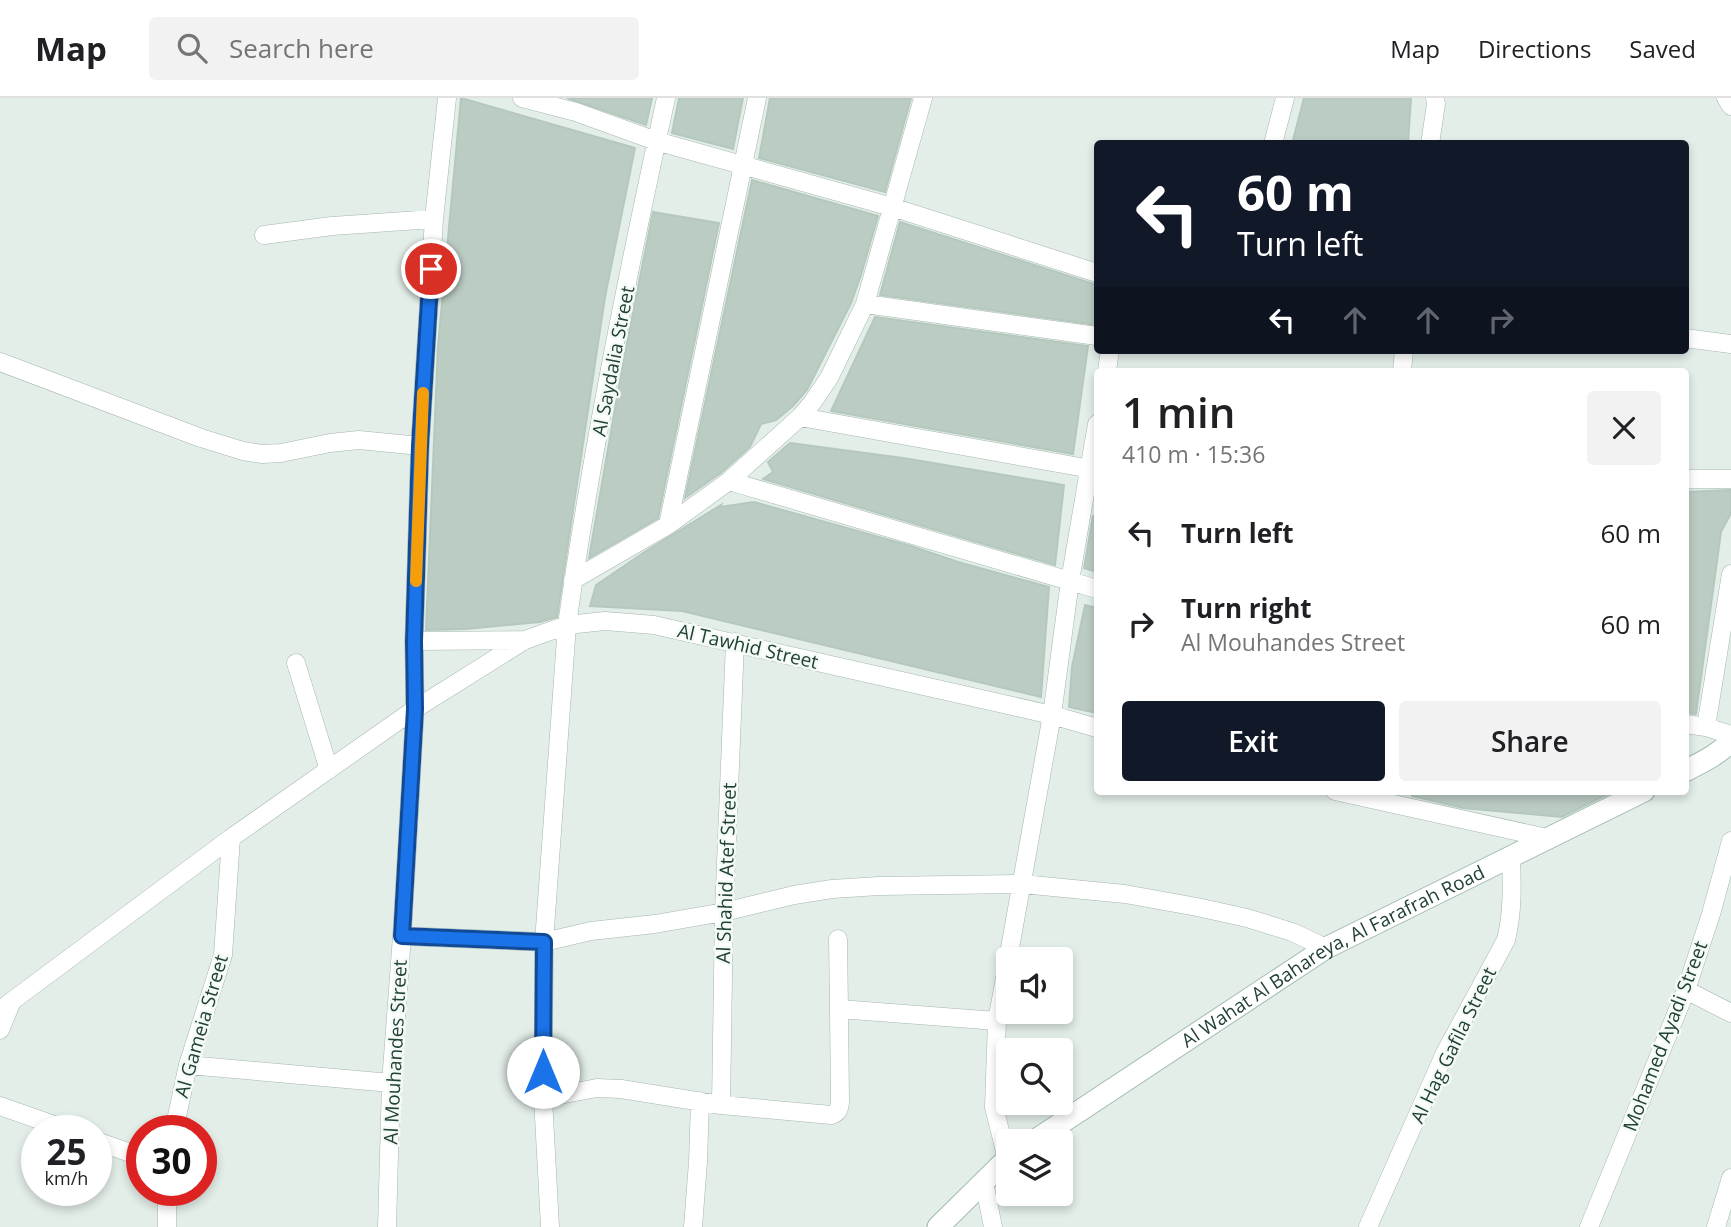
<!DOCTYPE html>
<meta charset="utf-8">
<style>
body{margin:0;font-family:"Open Sans",sans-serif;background:#f2f2f2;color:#202124;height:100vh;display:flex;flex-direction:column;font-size:26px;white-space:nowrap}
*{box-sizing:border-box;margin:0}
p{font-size:23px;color:#757577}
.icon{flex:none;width:38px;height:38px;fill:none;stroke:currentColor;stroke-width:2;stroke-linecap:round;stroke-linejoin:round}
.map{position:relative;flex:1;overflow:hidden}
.details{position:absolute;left:1094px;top:270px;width:595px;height:427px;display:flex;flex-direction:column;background:#fff;border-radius:7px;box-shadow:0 4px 10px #0003}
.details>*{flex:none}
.hud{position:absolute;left:1094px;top:42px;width:595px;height:214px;border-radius:7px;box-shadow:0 4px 10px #0003;background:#111827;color:#fff;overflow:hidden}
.fabs{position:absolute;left:996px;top:849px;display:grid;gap:14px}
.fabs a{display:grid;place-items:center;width:77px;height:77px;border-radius:7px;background:#fff;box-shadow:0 4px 10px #0003;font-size:35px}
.speed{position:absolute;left:21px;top:1017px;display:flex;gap:14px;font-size:35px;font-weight:700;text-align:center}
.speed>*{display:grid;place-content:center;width:91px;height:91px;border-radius:50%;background:#fff;box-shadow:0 4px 10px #0003;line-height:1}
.speed small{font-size:18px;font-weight:400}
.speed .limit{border:10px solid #d22;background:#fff;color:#111}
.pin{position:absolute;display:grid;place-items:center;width:60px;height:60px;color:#fff;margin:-30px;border:4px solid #fff;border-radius:50%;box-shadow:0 2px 7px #0007}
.me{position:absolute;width:77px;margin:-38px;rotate:0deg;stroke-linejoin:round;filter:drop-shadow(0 0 5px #0008)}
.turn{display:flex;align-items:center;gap:24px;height:147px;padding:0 28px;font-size:32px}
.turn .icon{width:91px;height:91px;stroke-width:2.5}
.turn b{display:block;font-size:49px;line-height:60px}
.lanes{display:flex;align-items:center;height:66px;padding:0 28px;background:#0003;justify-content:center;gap:35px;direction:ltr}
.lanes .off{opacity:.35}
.round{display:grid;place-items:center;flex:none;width:74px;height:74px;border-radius:7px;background:#f2f2f2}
.head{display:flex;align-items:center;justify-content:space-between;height:119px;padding:0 28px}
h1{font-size:42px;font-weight:600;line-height:52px}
.primary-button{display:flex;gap:14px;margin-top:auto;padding:14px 28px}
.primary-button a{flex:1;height:80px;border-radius:7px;background:#111827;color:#fff;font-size:28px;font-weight:600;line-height:80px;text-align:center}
.primary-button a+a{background:#f2f2f2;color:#202124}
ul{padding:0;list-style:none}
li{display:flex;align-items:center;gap:21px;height:91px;padding:0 28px}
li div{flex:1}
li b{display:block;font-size:26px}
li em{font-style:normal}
header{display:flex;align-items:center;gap:42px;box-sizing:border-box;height:98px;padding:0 35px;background:#fff;border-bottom:2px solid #e0e0e0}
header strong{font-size:33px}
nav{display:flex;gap:38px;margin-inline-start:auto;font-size:24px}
.search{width:490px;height:63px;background:#f2f2f2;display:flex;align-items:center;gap:18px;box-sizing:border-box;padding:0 24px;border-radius:7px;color:#757577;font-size:26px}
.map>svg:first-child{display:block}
.building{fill:#bbccc3;stroke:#b5c8be;stroke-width:2}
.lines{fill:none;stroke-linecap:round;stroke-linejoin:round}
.street-casing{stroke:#a5b7ae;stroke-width:19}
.secondary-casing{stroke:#a1bbae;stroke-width:23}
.street{stroke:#fff;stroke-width:18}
.secondary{stroke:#fff;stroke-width:21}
.route-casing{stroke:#114b97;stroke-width:18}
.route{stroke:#1a73e8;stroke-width:12}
.slow{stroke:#f59e0b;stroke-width:12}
.labels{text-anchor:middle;stroke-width:5;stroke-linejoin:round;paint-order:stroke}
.street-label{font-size:19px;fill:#214134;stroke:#f4faf6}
</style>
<header>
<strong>Map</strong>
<div class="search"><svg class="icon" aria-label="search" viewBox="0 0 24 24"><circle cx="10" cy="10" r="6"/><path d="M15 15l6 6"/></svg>Search here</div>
<nav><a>Map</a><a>Directions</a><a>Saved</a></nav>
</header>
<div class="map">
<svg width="1731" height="1129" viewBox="0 0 1731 1129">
<rect width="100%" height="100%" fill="#e3eee8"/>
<path class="building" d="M461 0 635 50 605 199 557 519 540 524 466 531 426 532 438 248Z
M567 0H652L646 27Z
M679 0H743L733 51 672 35Z
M770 0H911L885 94 759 60Z
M1304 0H1411L1408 46H1292Z
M752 82 878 118 861 177 851 205 807 292 793 308 776 322 761 326 750 349 722 374 685 400Z
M653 114 719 125 658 420 589 460 623 265Z
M900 124 1097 187V227L880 197Z
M875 219 1088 248 1073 356 831 313Z
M790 345 903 360 1064 387 1055 467 763 381 773 374 768 364Z
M1731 392V415L1721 434 1696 616 1685 615V394Z
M754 404 911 448 958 464 1049 489 1041 599 682 513 590 508 596 487 646 453 721 407 720 409Z
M1093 418H1097V474L1084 470Z
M1085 507 1097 510V615L1069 609 1072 569Z
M1413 693H1614L1562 719 1463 710 1412 698Z"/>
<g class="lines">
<g class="street-casing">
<path id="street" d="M522 0 576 14 656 43 892 109 1097 175
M1726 0 1731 8
M1273 46 1285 0
M1430 46 1436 6 1435 0
M264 137 332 128 434 121
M865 206 1097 238
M1685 240 1731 246
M0 264 201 340 243 353 262 356 281 355 330 345 359 342 420 348
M1107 273 1110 252
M1402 273 1404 252
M800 319 1097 372
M1685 381H1731
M729 383 1097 491
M668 427 757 0
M1731 476 1706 629 1731 637
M573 482 668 427 729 383 800 319 812 305 829 280 865 206 923 0
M414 543 525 542
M296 565 329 672
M1685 626 1706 629
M1335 693 1547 740
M402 838 544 844 591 833 655 826 724 814 794 797 832 791 879 788 1022 786 1125 796 1197 809 1247 820 1292 834 1326 850
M838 841 839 911
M1008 861 1052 617 1070 483 1097 326
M1686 892 1731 915
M0 913 12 903 231 740 415 611 525 542 567 527 605 523 654 527 1052 617 1097 630
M0 932 12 903
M188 967 391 985
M543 1000 597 990 621 991 721 1007 831 1017C838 1015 839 1012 840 1005L839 911 997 923
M721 1007 724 814 735 544
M0 1008 68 1032
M174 1032 188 967 223 857 231 740
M96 1043 142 1059
M1007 1061 994 1009 997 923 1008 864
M984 1084 993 1129
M167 1092V1129
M387 1129 391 985 402 838 415 611 414 543 420 348 434 121 447 0
M550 1129 543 1000 544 844 567 527C592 350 628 174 666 0
M693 1129 698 1064 700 1003
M1368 1129 1445 955 1506 842C1513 813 1512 787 1511 759
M1589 1129 1686 892 1711 816 1731 743
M1716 1129 1731 1080"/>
</g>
<g class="secondary-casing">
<g id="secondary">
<path d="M1685 673C1702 664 1718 657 1731 643"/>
<path id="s1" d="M1034 1043 1326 850 1644 693"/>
<path d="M938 1129 1008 1060"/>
</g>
</g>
<use href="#street" class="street"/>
<use href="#secondary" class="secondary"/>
</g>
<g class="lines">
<g class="route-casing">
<path id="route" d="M431 171 420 348 414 543 415 611 402 838 544 844 543 974"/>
</g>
<use href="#route" class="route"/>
<path class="slow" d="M416 483 423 295"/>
</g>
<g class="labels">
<g class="street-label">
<text transform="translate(613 263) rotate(-79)" y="7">Al Saydalia Street</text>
<text transform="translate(748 548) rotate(13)" y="7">Al Tawhid Street</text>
<text transform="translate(726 775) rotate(-88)" y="7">Al Shahid Atef Street</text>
<text dy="7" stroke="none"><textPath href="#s1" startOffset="352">Al Wahat Al Bahareya, Al Farafrah Road</textPath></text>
<text transform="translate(201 928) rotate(-74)" y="7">Al Gameia Street</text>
<text transform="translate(1665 938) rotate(-69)" y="7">Mohamed Ayadi Street</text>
<text transform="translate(1453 947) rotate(-64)" y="7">Al Hag Gafila Street</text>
<text transform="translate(395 954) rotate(-87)" y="7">Al Mouhandes Street</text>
</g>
</g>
</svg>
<div class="fabs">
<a><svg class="icon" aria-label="sound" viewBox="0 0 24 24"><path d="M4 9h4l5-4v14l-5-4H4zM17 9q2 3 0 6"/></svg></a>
<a><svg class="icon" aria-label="search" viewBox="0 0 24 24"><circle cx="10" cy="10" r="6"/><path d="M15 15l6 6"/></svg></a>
<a><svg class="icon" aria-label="layers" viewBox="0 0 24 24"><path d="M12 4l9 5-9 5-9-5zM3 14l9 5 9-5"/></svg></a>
</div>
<div class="speed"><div>25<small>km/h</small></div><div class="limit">30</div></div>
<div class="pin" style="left:431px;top:171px;background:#d93025"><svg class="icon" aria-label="arrive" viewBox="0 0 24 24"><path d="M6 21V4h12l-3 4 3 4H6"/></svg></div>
<svg class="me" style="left:543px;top:974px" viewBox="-20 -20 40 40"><circle r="19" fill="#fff"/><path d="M0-13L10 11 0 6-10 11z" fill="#1a73e8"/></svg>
<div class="hud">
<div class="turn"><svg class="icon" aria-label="left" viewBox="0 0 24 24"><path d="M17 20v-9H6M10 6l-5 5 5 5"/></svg><div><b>60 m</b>Turn left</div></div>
<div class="lanes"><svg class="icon" aria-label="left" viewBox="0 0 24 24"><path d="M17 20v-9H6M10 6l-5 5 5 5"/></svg><svg class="icon off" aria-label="ahead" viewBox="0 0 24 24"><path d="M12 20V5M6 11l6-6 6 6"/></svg><svg class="icon off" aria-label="ahead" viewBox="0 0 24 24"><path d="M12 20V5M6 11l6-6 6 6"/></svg><svg class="icon off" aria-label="right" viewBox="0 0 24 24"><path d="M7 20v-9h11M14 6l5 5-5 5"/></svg></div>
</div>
<section class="details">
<div class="head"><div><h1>1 min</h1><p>410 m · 15:36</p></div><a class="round"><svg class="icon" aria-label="close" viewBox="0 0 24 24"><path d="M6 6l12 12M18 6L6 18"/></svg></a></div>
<ul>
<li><svg class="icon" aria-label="left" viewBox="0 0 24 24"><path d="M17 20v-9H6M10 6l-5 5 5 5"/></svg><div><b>Turn left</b></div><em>60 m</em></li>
<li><svg class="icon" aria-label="right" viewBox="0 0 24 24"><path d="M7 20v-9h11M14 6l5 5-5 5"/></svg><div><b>Turn right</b><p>Al Mouhandes Street</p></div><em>60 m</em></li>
</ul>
<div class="primary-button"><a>Exit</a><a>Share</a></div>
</section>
</div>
